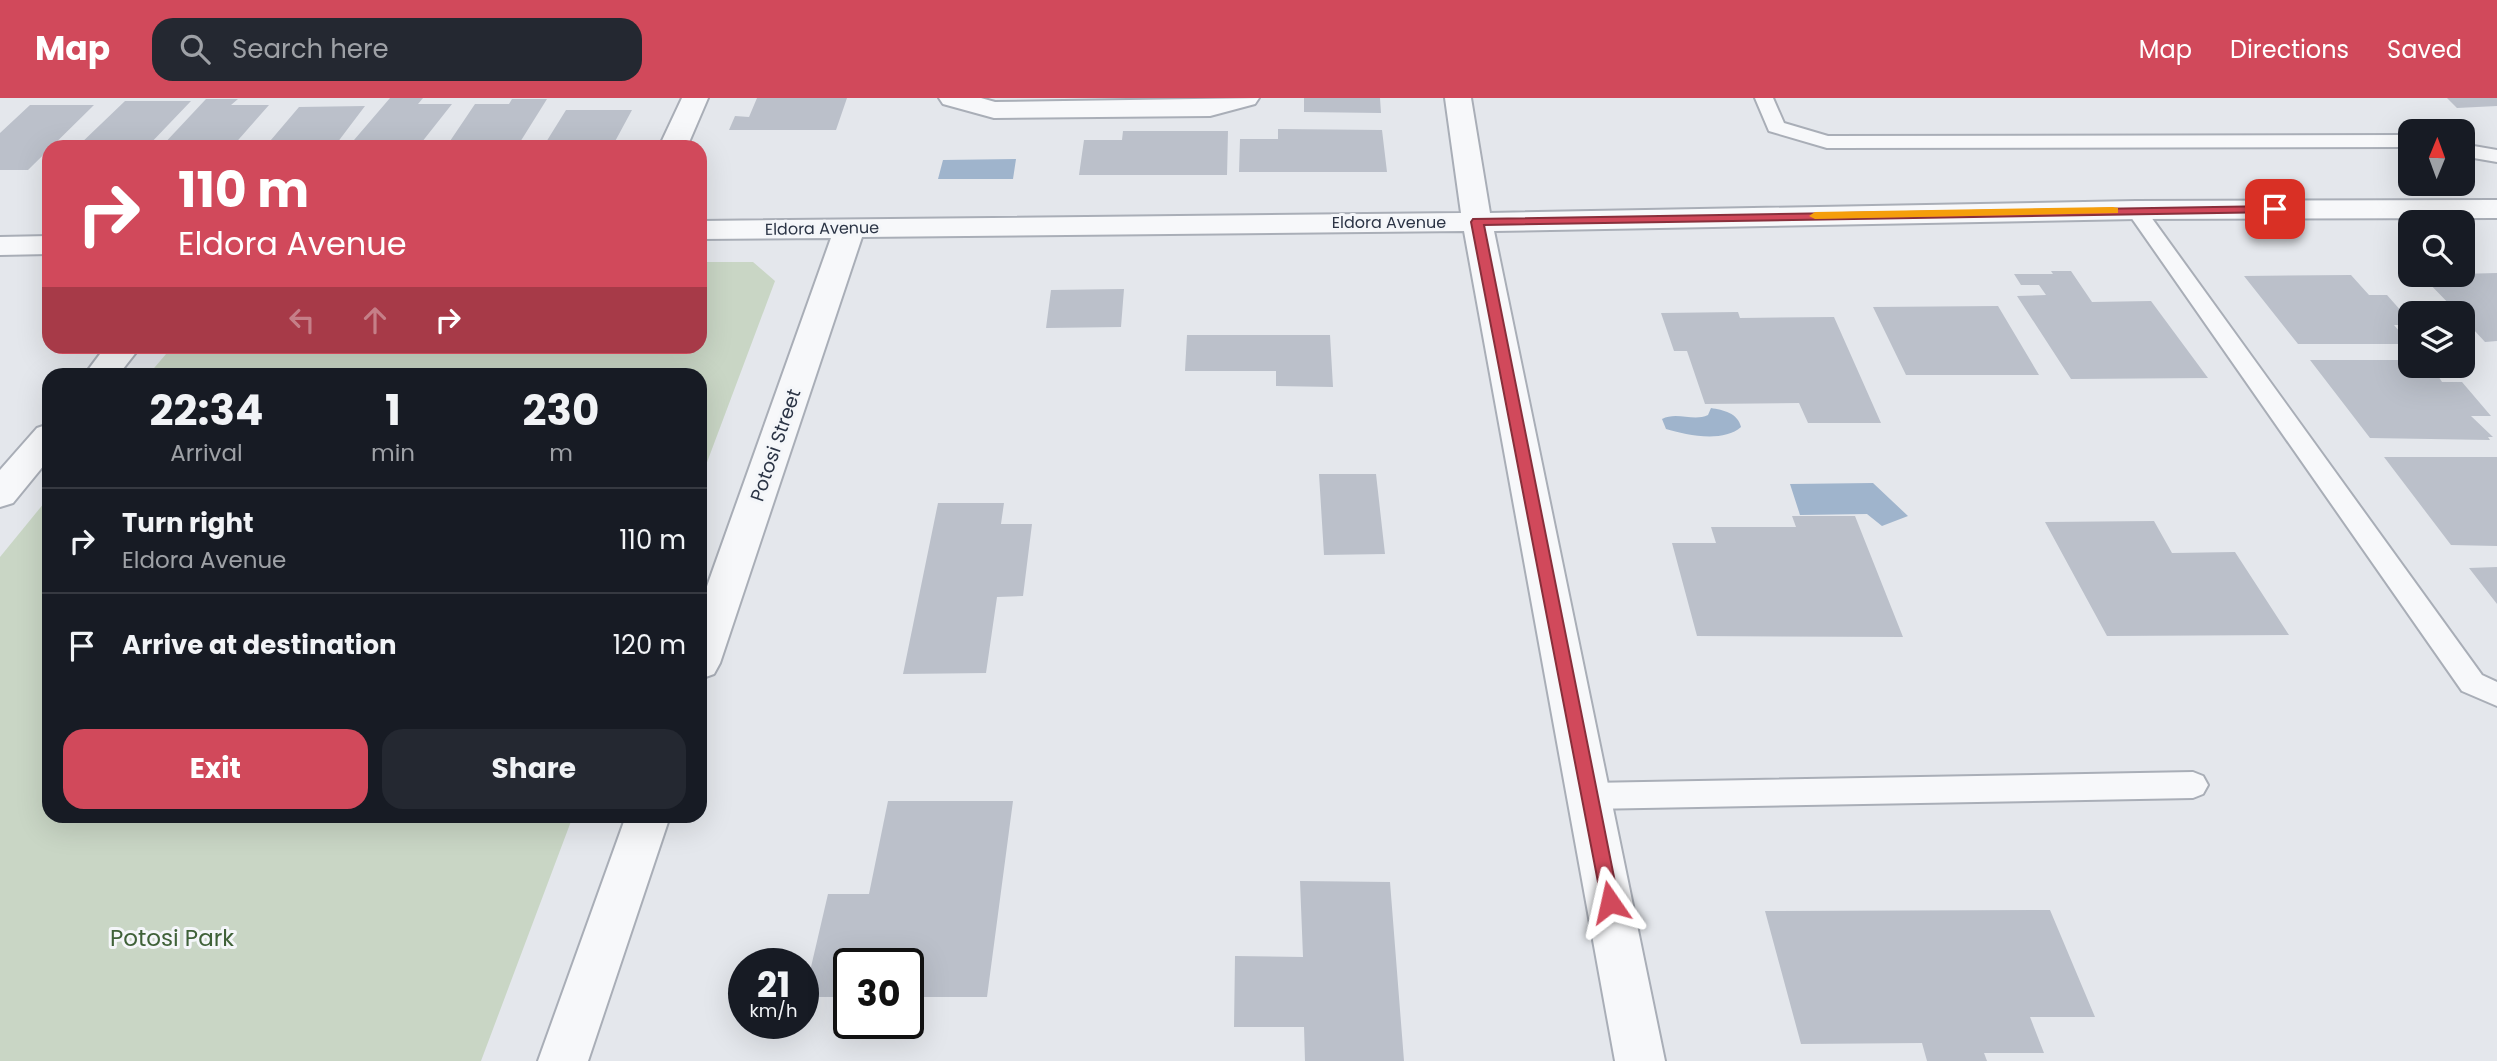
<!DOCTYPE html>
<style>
body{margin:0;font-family:Poppins,sans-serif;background:#242831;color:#f1f3f6;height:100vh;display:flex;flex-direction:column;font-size:26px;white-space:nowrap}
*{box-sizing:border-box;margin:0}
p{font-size:23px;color:#9ea1a6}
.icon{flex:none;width:38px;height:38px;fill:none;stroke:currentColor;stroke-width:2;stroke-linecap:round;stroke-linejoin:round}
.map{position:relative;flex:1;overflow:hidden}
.details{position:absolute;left:42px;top:270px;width:665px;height:455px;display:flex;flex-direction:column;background:#171b24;border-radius:21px;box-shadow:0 7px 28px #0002}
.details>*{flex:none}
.hud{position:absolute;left:42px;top:42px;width:665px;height:214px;border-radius:21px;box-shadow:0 7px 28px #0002;background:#d1495b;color:#fff;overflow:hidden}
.needle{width:46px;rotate:1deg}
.buttons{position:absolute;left:2398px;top:21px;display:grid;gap:14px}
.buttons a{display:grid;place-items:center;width:77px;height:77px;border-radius:14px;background:#171b24;box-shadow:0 7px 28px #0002;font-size:35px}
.speed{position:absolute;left:728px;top:850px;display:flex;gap:14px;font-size:35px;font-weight:700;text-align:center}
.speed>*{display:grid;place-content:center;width:91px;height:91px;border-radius:50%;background:#171b24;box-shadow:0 7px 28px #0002;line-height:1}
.speed small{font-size:18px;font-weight:400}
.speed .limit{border:4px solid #111;border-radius:10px;background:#fff;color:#111}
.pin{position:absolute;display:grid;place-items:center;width:60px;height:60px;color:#fff;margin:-30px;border-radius:14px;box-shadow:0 4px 10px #0006}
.me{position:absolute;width:77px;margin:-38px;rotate:349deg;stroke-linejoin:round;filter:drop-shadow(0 0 5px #0008)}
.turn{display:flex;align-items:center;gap:24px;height:147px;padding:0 21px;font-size:32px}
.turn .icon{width:91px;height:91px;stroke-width:2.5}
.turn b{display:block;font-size:49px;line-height:60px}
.lanes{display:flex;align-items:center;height:66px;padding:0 21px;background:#0003;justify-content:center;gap:35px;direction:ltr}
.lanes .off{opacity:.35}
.eta{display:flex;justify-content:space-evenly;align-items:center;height:119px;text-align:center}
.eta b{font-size:42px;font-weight:700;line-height:49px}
.cta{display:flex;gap:14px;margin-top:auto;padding:14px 21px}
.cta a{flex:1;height:80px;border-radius:21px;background:#d1495b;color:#fff;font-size:28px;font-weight:700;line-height:80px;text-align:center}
.cta a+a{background:#242831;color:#f1f3f6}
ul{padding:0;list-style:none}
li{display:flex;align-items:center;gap:21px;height:105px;padding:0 21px;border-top:2px solid #363941}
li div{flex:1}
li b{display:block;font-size:26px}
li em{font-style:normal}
header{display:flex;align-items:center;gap:42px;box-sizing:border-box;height:98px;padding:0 35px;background:#d1495b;color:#fff}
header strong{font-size:33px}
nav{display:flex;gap:38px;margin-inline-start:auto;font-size:24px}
.search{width:490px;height:63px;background:#242831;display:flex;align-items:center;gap:18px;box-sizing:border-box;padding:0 24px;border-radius:21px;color:#9ea1a6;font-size:26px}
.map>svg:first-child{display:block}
.green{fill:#c9d6c5}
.water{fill:#9fb4cc}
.building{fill:#bbc0ca}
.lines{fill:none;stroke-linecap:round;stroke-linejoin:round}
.service-casing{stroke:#a9aeb7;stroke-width:4}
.minor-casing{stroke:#a9aeb7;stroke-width:4}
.service{fill:#f7f8fa;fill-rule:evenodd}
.minor{fill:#f7f8fa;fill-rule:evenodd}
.route{fill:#d1495b;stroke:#882f3b;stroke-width:2}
.slow{fill:#f59e0b}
.labels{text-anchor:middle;stroke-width:6;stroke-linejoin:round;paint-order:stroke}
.far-street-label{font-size:16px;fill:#2b3445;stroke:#f4f6f9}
.street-label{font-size:19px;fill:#2b3445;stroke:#f4f6f9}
.near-park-label{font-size:23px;fill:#3f6138;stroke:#f4f6f9}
</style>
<header>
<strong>Map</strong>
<div class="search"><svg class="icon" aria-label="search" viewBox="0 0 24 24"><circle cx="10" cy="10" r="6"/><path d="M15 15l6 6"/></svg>Search here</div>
<nav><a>Map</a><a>Directions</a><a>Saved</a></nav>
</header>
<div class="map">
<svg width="2497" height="963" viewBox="0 0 2497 963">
<rect width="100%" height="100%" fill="#e4e7ec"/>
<path class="green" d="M700 164H753L775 183 700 383V276H149L172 249 700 248Z
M49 399V718H573L481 963H0V459Z"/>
<path class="water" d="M1016 61 1013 81H938L943 62Z
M1711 310C1723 312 1738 315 1741 329 1723 345 1686 337 1666 331L1662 321C1677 313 1693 324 1708 317Z
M1873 385 1908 418 1882 428 1867 416 1800 417 1790 386Z"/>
<path class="building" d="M390 0H423L418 6H452L418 49H348Z
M757 0H847L836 32H729L735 18 749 19Z
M1304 0H1380L1381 15 1304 14Z
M2447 0H2497V8L2457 10Z
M206 1H238L231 7H269L232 49H161Z
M512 1H547L517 49H446L475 6H509Z
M125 3H191L147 49H77Z
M30 7H94L28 72H0V35Z
M365 8 334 49H265L299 9Z
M566 12H632L612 49H543Z
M1278 31 1382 32 1387 74H1239L1240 41H1278Z
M1123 33H1228L1227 77H1079L1084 42H1122Z
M2051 173H2071L2092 204 2151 203 2208 280 2071 281 2017 198 2046 197 2039 187H2021L2014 176H2053Z
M2497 175V243L2485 244 2462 219V215H2458L2421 177Z
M2351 177 2369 197H2387L2410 223V227H2394L2410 246H2298L2244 178Z
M1124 191 1121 229 1046 230 1051 192Z
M1998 208 2039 277H1906L1873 209Z
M1738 214 1740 220 1834 219 1881 325H1808L1799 305 1705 306 1687 253H1674L1661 215Z
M1187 237H1330L1333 289 1276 288V273H1185Z
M2310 262H2410V268H2432L2442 284H2462L2491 318H2471L2493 339H2488L2490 342 2370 340Z
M2384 359H2497V448L2451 447Z
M1319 376H1376L1385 456 1324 457Z
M938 405H1004L1001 426H1032L1023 498 997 499 986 575 903 576Z
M1792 418H1855L1903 539 1697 538 1672 445H1716L1711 429H1796Z
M2154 423 2172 455 2235 454 2289 537 2107 538 2045 424Z
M2497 469V506L2469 470Z
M888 703H1013L987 899H908V866H849V899H804L828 796H869Z
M1300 783 1390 784 1404 963H1305L1304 929H1234L1235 858 1303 859Z
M2050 812 2095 919H2030L2044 955H1984L1987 963H1927L1922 945 1801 946 1765 813Z"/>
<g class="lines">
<g class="service-casing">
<path id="service" d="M1755 0H1773L1784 25 1828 38 2410 37V49L1827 50 1769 33Z
M2462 46 2497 52V64L2462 58Z
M2136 106 2143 108 2482 577 2497 584V608L2462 593 2126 112 2129 108Z
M2193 674 2203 678 2208 687 2203 696 2193 700 1589 711 1578 707 1574 698 1578 689 1589 685Z"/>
</g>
<g class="minor-casing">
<path id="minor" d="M682 0H708L687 49H659Z
M939 0H981L995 4 1259 0 1255 6 1210 18 994 20 943 6Z
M1445 0H1471L1490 115 2136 103 2497 102V120L2136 121 1494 133 1665 963H1615L1464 133 862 139 720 565 714 576 700 581V508L831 140 700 141V123L1461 115Z
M49 138V156L0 157V139Z
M106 248H141L119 276H85Z
M49 326V361L13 405 0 409V372L37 330Z
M626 718H670L588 963H538Z"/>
</g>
<use href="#service" class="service"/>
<use href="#minor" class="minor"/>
</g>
<path class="route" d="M2275 108 2279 109V114L1484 127 1619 804 1616 810 1610 813 1603 810 1471 124 1473 121Z"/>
<path class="slow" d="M2113 109 2118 110V115L1815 121 1809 118 1815 114Z"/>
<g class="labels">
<g class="far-street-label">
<text x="1389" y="130">Eldora Avenue</text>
<text transform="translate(822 130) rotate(-1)" y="6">Eldora Avenue</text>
</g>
<g class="street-label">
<text transform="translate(775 347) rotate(-71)" y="7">Potosi Street</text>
</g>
<g class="near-park-label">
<text x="172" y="848">Potosi Park</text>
</g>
</g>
</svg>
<div class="buttons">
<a><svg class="needle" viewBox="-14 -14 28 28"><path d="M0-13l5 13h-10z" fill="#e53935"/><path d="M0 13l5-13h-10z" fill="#9ea1a6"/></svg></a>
<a><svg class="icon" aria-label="search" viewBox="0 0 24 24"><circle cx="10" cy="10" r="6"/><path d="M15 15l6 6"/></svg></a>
<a><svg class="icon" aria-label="layers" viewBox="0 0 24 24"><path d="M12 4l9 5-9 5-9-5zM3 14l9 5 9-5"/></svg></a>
</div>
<div class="speed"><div>21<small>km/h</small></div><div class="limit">30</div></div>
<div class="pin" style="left:2275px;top:111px;background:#d93025"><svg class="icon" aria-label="arrive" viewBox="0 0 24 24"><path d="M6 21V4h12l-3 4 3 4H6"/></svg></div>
<svg class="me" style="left:1610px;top:804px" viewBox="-20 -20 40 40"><path d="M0-17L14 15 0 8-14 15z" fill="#d1495b" stroke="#fff" stroke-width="4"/></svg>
<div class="hud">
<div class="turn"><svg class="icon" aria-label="right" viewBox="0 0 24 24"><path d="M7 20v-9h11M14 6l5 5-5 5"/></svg><div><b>110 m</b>Eldora Avenue</div></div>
<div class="lanes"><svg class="icon off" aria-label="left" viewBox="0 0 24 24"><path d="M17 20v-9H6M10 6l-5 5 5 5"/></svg><svg class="icon off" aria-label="ahead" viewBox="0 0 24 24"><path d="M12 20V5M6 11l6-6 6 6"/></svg><svg class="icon" aria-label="right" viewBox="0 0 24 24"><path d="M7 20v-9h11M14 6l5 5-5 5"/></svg></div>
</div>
<section class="details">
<div class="eta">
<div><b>22:34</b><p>Arrival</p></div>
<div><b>1</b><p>min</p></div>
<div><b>230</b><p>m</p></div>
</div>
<ul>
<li><svg class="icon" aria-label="right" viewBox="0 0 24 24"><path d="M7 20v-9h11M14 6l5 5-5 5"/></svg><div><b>Turn right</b><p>Eldora Avenue</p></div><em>110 m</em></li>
<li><svg class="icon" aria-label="arrive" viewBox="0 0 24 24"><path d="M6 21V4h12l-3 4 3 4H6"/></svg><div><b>Arrive at destination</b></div><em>120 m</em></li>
</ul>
<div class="cta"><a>Exit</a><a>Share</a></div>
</section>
</div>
